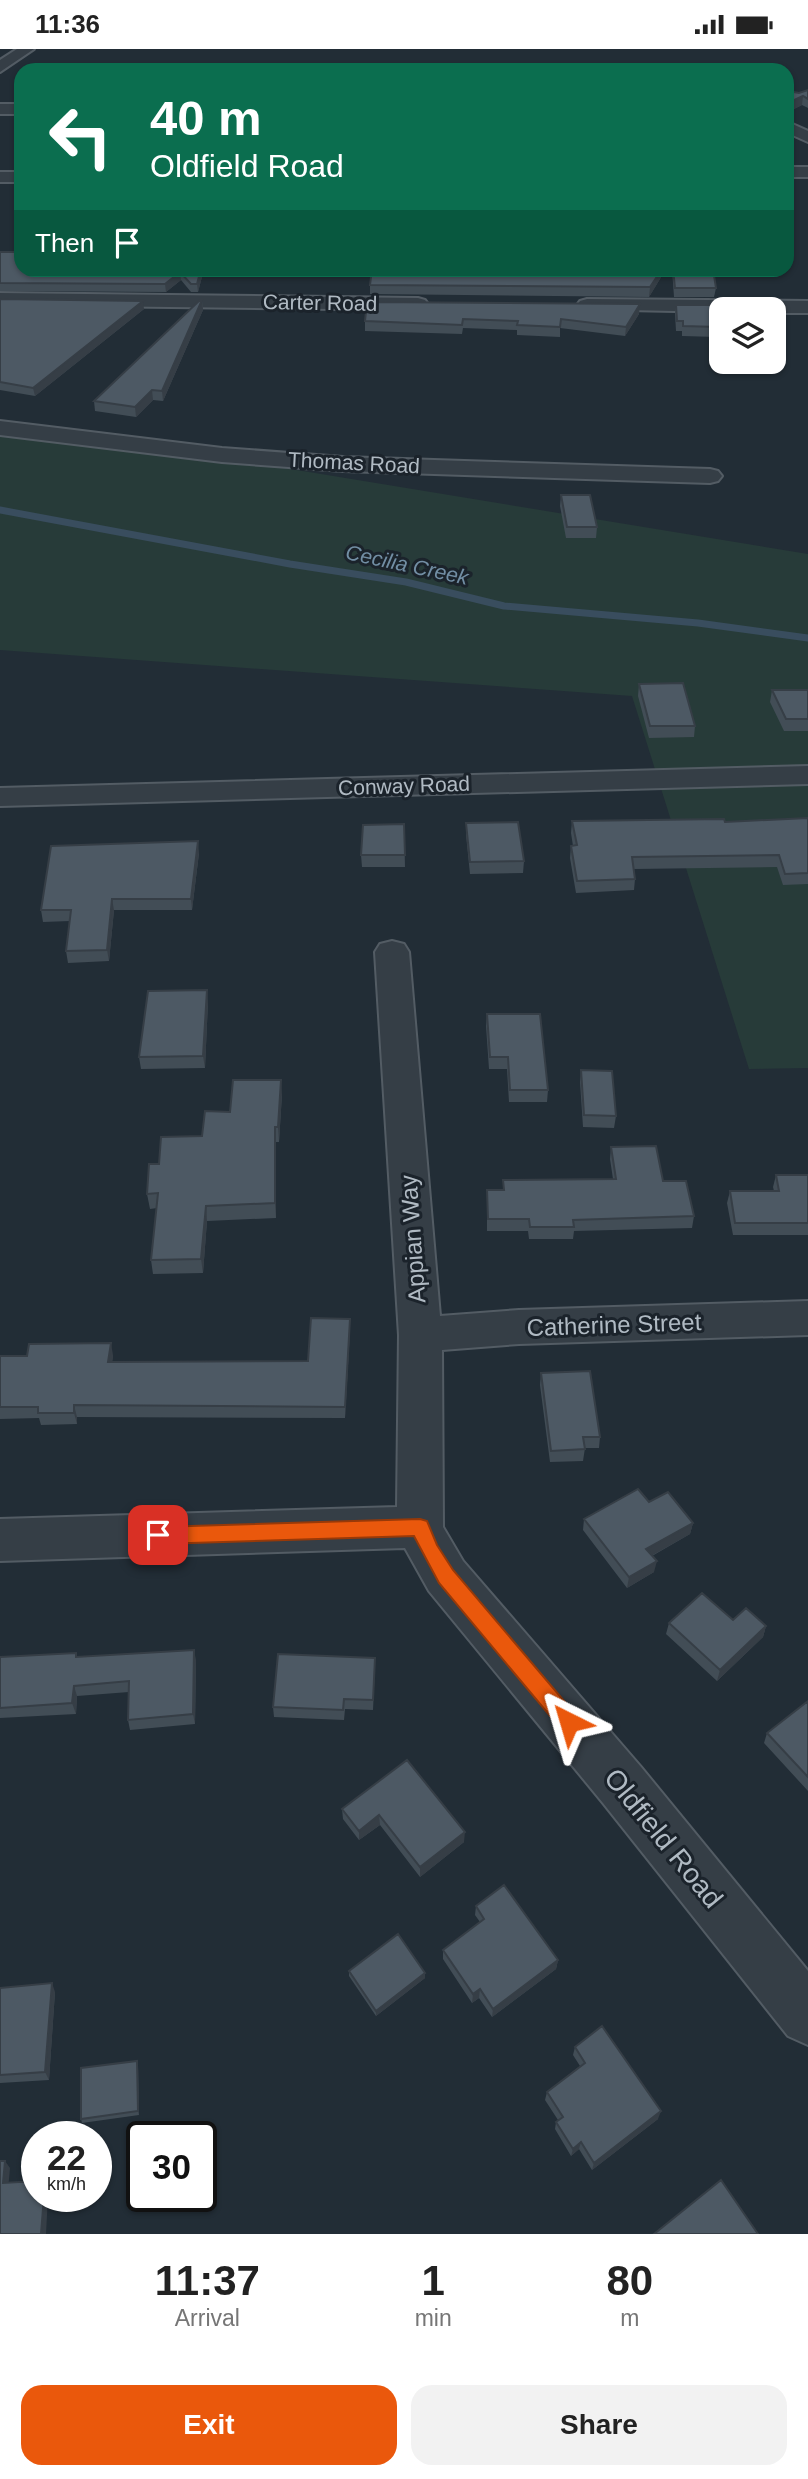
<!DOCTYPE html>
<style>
body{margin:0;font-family:Arial,sans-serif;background:#f2f2f2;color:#222;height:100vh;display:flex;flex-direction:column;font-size:26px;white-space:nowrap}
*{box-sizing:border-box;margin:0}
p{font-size:23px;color:#767676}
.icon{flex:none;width:38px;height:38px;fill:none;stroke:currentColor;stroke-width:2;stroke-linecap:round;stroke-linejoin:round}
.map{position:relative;height:2185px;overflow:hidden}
.side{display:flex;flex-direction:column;background:#fff;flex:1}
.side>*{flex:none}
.top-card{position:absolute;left:14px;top:14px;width:780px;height:214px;border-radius:21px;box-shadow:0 2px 5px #0004;background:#0b6e4f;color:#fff;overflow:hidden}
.tools{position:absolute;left:709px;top:248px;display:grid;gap:14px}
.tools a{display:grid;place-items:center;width:77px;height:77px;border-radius:14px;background:#fff;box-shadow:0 2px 5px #0004;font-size:35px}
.speed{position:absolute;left:21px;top:2072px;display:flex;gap:14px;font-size:35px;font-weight:700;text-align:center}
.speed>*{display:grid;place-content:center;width:91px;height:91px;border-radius:50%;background:#fff;box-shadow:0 2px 5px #0004;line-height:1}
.speed small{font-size:18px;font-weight:400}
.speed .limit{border:4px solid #111;border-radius:10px;background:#fff;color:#111}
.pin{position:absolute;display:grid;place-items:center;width:60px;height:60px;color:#fff;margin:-30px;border-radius:14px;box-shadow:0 4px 10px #0006}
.me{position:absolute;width:77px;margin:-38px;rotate:320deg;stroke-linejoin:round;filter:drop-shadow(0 0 5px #0008)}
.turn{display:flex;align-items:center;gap:24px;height:147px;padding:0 21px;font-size:32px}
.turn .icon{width:91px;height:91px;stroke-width:2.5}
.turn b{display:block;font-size:49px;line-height:60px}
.then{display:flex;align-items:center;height:66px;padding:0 21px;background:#0003;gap:14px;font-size:26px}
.eta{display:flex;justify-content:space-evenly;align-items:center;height:119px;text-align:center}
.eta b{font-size:42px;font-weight:700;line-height:49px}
.primary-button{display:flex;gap:14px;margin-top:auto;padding:14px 21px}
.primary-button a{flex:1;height:80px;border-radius:21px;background:#ea580c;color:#fff;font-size:28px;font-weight:700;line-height:80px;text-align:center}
.primary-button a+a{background:#f2f2f2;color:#222}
.status{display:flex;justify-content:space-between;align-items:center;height:49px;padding:0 35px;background:#fff;direction:ltr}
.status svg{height:19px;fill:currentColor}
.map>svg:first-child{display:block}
.green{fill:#273b39}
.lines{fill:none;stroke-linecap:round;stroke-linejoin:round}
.stream{stroke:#394d5e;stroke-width:7}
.minor-casing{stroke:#535c64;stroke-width:4}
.minor{fill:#353e46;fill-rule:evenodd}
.wall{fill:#424d56}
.shaded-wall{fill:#363e46}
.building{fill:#4d5964;stroke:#363e46;stroke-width:2}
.route{fill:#ea580c;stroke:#983908;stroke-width:2}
.labels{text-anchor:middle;stroke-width:6;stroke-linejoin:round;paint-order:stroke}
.far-street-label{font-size:21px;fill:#b0bac3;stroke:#1b232b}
.far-water-label{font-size:21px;font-style:italic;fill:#728ea4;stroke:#1b232b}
.street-label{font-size:24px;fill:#b0bac3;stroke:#1b232b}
.near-street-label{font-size:28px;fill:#b0bac3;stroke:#1b232b}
</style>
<div class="status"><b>11:36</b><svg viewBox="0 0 49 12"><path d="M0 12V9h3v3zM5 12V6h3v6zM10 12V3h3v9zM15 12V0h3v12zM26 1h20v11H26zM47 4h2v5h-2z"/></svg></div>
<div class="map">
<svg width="808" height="2185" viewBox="0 0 808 2185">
<rect width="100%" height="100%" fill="#222d36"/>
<path class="green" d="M0 379 126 393 808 505V1019L749 1020 632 647 0 601Z"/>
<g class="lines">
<path class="stream" d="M0 461 290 515 406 533 504 557 698 574 808 589"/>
<g class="minor-casing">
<path id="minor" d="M17 0H34L0 23V11Z
M0 55H21V65H0Z
M788 73 808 82V93L788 84Z
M788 118H808V128H788Z
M0 123H21V133H0Z
M0 244 418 249 425 251 428 255 425 259 418 261 0 256Z
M587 250 808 252V264H774V261H721V263L580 260 577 256 580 252Z
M0 372 222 399 343 408 710 420 718 422 722 427 718 432 710 434 343 422 222 413 0 386Z
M808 717V735L0 757V739Z
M392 892 404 895 409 903 440 1267 519 1261 808 1252V1286L519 1295 442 1301 443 1478 463 1512 641 1718 808 1922V1996L788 1987 603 1754 429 1542 405 1499 0 1512V1470L397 1458 399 1286 375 903 380 895Z"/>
</g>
<use href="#minor" class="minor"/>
</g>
<path class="wall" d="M808 41V59L802 56 788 63V42L799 44Z
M0 203 204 220 198 243H191L181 231 166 243 0 242Z
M252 220H336V224L252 223Z
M666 220 649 248 370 245V236Z
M672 220H713L716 239 714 248H674Z
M0 250 144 260 35 347 0 341Z
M202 251 203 261 163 352 153 351 136 368 95 362 94 352Z
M676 256 721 275 720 285H717V288L682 287V282H676L675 265Z
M639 265 625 287 560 279V288L517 286V281L463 279 462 285 365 282V272Z
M561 446 597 478 596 489H566L560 457Z
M639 635 695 677 694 688 649 689 638 647Z
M772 641H808V682H784L770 653Z
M808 769V835L783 836 777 818 634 820 635 830 634 841 576 844 570 809 571 797H573L571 784 572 772 725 773Z
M466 774 524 812 523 824 470 825 466 786Z
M404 775 405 818H362L361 806Z
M199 804 192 861H114L109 912 68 914 66 902 70 872 43 873 41 861Z
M208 953 205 1019 141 1020 139 1008Z
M487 965 548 1041 547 1053H509L507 1020H489L486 977Z
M581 1021 616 1067 614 1079 583 1078 580 1033Z
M282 1045 279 1093H276V1169L207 1172 203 1224 153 1225 151 1211 157 1159 150 1160 147 1145 159 1115 202 1087 230 1063Z
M611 1098 663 1132 694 1167 692 1179 574 1182 573 1190H529L528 1182H487V1141H503V1131L613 1130 610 1110Z
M776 1126H808V1186H733L727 1154 730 1142H774L773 1138Z
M350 1282 345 1369 77 1368V1375L41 1376 39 1369 0 1370V1307L113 1306 112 1313 308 1312Z
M541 1324 600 1388 599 1399H585L583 1412 550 1413 540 1336Z
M649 1453 693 1474 690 1485 652 1507 654 1523 627 1539 583 1481 584 1470Z
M669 1574 766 1577 763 1588 717 1632 666 1585Z
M0 1608H77L196 1611 195 1675 130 1681 128 1671 129 1643 77 1647 76 1665 0 1669Z
M375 1619 373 1661 345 1660 344 1671 274 1668 273 1658Z
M808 1652V1742L764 1694 767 1684Z
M407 1711 464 1793 420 1828 380 1776 359 1791 343 1770 342 1760Z
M476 1857 558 1911 556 1920 492 1968 479 1949 472 1954 443 1910V1901L480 1873 475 1866Z
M349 1922 425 1929 376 1967 349 1927Z
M0 1939 55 1943 49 2031 0 2034Z
M575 1998 658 2070 592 2121 579 2100 571 2107 555 2080 556 2073 558 2071 545 2051 547 2043 580 2017 573 2006Z
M137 2012 138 2016 139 2066 82 2074 81 2070Z"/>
<path class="shaded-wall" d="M803 47 802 56 788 63V54Z
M201 220H204L198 243 197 235Z
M662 220H666L649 248 650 238Z
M180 223 181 231 166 243 165 235Z
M202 251 203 261 163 352 162 342Z
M143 252 144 260 35 347 33 339Z
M640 255 639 265 625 287 626 278Z
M152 341 153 351 136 368 135 358Z
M198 792 199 804 192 861 191 850Z
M112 850 114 861 109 912 107 901Z
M207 941 208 953 205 1019 203 1007Z
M281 1031 282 1045 279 1093 278 1078Z
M275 1078 276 1093V1169L275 1154Z
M206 1157 207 1172 203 1224 201 1210Z
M350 1270V1282L345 1369V1358Z
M111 1294 113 1306 111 1324 108 1313Z
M74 1356 77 1368V1375L74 1364Z
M693 1474 690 1485 644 1511 646 1500Z
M657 1512 654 1523 627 1539 629 1528Z
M766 1577 763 1588 717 1632 720 1621Z
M194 1601 196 1611 195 1675 193 1665Z
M74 1637 77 1647 76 1665 72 1654Z
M379 1766 380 1776 359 1791V1782Z
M465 1783 464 1793 420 1828V1818Z
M558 1911 556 1920 492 1968 493 1960Z
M425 1924V1929L376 1967V1962Z
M52 1934 55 1943 49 2031 45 2023Z
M480 1940 479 1949 472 1954 473 1945Z
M137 2012 138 2016 139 2066 138 2062Z
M661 2062 658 2070 592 2121 594 2114Z
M581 2093 579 2100 571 2107 573 2100Z
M5 2112 10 2119 8 2141 3 2134Z
M44 2147H48L46 2185H41Z"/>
<path class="building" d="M808 41V50L803 47 788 54V42L799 44Z
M0 203H21V220H201L197 235H191L180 223 165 235 0 234Z
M372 220H662L650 238 370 236Z
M673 220H713L716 239H675Z
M0 250 143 252 33 339 0 333Z
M200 251H202L162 342 152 341 135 358 94 352Z
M367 253 640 255 626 278 561 270 560 278 517 276 518 272 463 270 462 276 365 272Z
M676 256H718L721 275H718V278L683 277V272H677Z
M561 446H590L597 478H567Z
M683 634 695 677H650L639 635Z
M772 641H808V670H786Z
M808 769V824L785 825 779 806 632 808 635 830 577 832 571 797 577 796 572 772 724 770 725 773Z
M518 773 524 812 470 813 466 774Z
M404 775 405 806H361L363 776Z
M198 792 191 850H112L107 901 66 902 71 861H41L51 797Z
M207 941 203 1007 139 1008 148 942Z
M487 965H540L548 1041H510L508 1008H490Z
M581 1021 612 1022 616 1067 584 1066Z
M233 1031H281L278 1078H275V1154L206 1157 201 1210 151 1211 158 1144 147 1145 149 1115H159L161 1088 202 1087 205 1062 230 1063Z
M656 1097 663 1132H686L694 1167 573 1171 574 1178H530L529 1170H488L487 1141H504L503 1131 616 1130 611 1098Z
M776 1126H808V1174H735L730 1142H779Z
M311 1269 350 1270 345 1358 74 1356V1364H38V1358H0V1307H27L29 1295 111 1294 108 1313 308 1312Z
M590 1322 600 1388H583L585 1400 551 1402 541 1324Z
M638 1440 649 1453 668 1443 693 1474 646 1500 657 1512 629 1528 584 1470Z
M702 1544 733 1571 746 1559 766 1577 720 1621 669 1574Z
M194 1601 193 1665 128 1671 129 1632 74 1637 72 1654 0 1659V1608L76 1604V1608Z
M278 1605 375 1609 373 1651 344 1650 343 1661 273 1658Z
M808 1652V1728L767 1684Z
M407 1711 465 1783 420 1818 379 1766 359 1782 342 1760Z
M504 1836 558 1911 493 1960 480 1940 473 1945 443 1901 484 1870 476 1857Z
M398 1885 425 1924 376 1962 349 1922Z
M52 1934 45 2023 0 2026V1939Z
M602 1977 661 2062 594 2114 581 2093 573 2100 556 2073 563 2068 547 2043 585 2014 575 1998Z
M137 2012 138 2062 81 2070V2019Z
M0 2112H5L3 2134 37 2132V2147H44L41 2185H0Z
M721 2131 758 2185H654Z"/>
<path class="route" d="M420 1470 427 1472 437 1496 453 1521 576 1666 580 1673 576 1680 569 1683 561 1680 439 1534 414 1487 158 1495 151 1492 148 1486 151 1480 158 1478Z"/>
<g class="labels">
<g class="far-street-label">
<text transform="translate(320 254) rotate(1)" y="7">Carter Road</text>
<text transform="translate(354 414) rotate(3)" y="7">Thomas Road</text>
<text transform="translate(404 737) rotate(-2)" y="7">Conway Road</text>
</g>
<g class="far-water-label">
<text transform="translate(407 516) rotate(12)" y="7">Cecilia Creek</text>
</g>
<g class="street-label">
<text transform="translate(413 1190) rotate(-94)" y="8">Appian Way</text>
<text transform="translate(614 1276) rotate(-2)" y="8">Catherine Street</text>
</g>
<g class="near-street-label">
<text transform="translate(664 1789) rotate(51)" y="10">Oldfield Road</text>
</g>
</g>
</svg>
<div class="tools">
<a><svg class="icon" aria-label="layers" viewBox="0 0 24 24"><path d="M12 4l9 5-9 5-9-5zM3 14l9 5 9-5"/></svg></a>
</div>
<div class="speed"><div>22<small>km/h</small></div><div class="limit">30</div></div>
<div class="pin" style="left:158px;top:1486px;background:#d93025"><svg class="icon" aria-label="arrive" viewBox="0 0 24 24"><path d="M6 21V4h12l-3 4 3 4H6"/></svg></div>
<svg class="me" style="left:569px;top:1673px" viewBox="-20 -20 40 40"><path d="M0-17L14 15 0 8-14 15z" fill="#ea580c" stroke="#fff" stroke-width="4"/></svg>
<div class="top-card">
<div class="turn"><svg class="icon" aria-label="left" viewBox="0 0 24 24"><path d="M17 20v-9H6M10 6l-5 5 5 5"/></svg><div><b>40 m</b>Oldfield Road</div></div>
<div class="then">Then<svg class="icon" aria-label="arrive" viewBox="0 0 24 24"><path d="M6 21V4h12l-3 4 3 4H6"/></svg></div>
</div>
</div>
<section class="side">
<div class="eta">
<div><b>11:37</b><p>Arrival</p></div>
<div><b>1</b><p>min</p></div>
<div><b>80</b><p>m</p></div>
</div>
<div class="primary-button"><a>Exit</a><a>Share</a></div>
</section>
